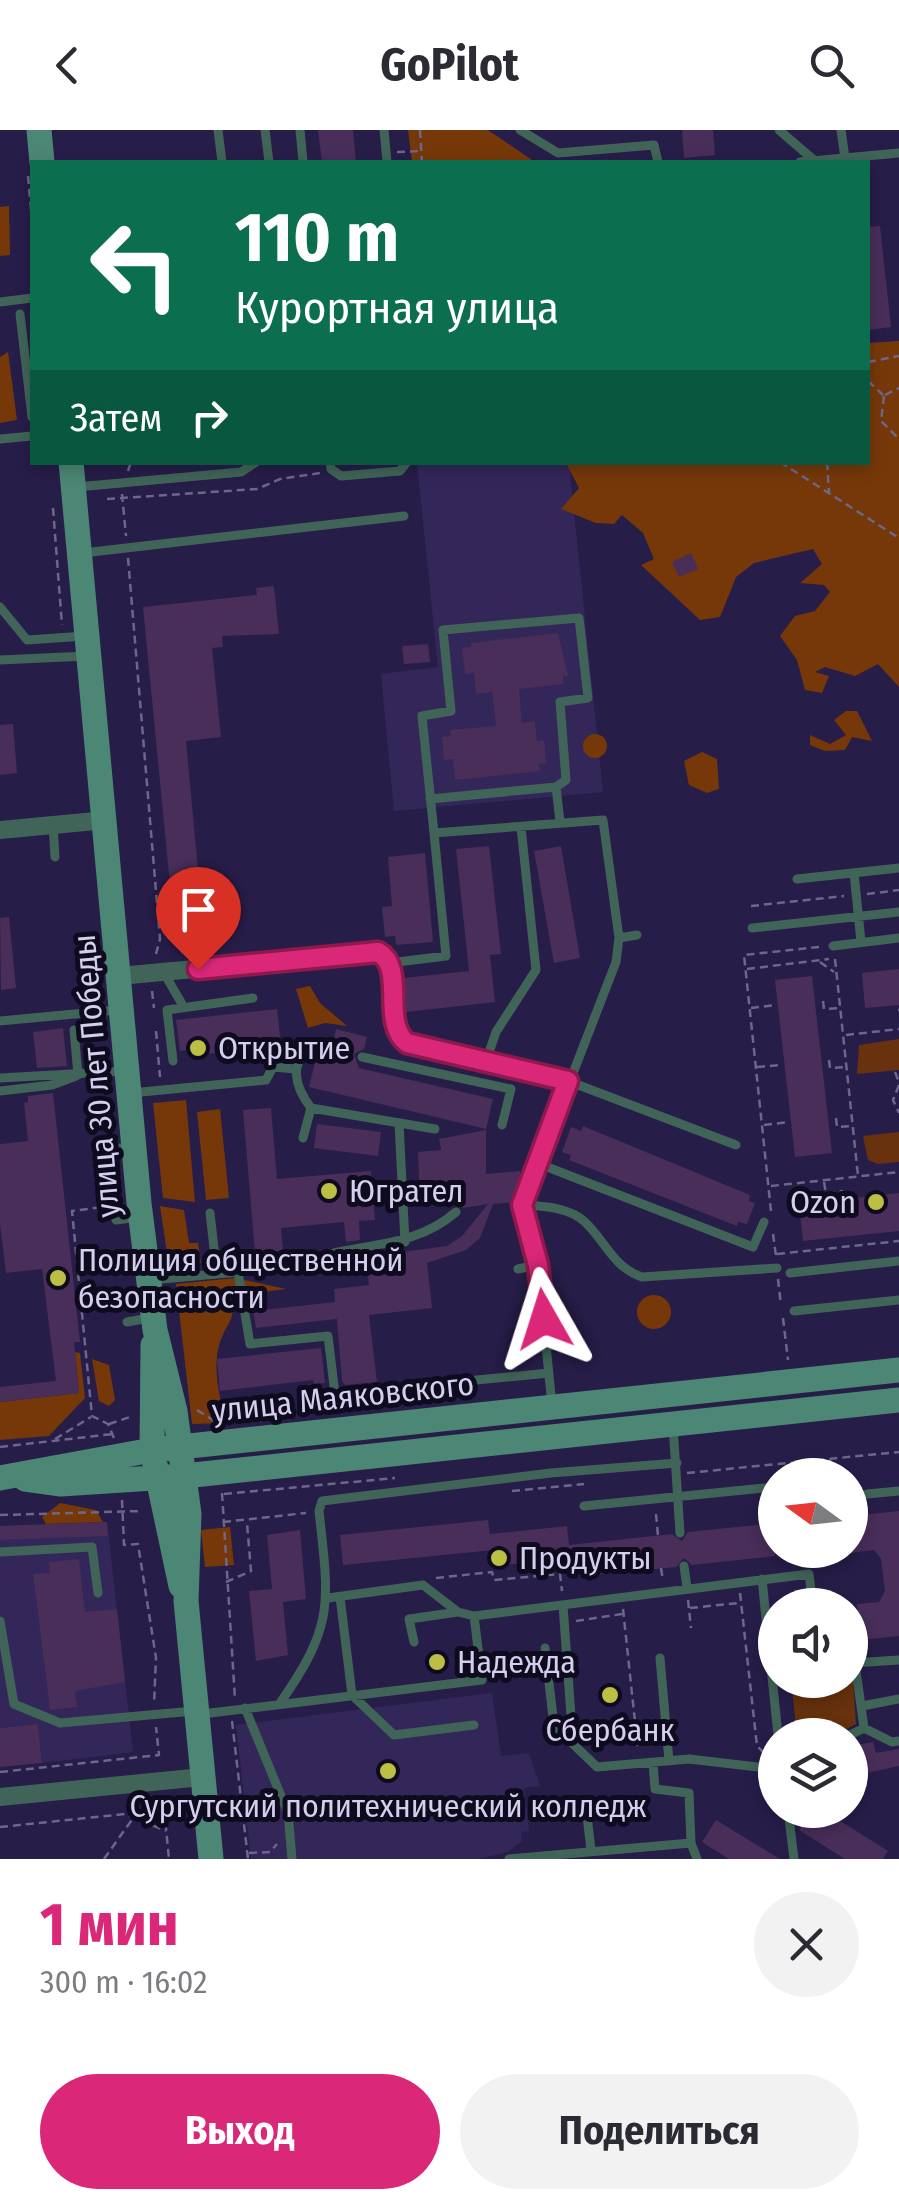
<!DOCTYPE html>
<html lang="ru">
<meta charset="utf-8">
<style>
body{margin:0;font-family:"Fira Sans Condensed",sans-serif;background:#f2f2f3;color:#2b2b33;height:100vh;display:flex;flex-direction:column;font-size:38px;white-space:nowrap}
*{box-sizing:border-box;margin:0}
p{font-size:32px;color:#7c7c81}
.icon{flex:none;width:55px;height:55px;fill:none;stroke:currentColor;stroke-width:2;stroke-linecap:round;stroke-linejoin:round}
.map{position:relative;height:1729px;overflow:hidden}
.details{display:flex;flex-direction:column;background:#fff;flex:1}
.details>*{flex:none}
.guide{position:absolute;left:30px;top:30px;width:840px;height:305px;border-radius:0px;box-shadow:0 5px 15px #0003;background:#0b6e4f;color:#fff;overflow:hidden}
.needle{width:65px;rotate:285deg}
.buttons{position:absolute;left:758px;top:1328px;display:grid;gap:20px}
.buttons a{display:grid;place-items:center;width:110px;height:110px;border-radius:50%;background:#fff;box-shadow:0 5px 15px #0003;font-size:50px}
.pin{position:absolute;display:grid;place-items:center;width:85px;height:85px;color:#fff;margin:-102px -42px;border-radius:50% 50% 50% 0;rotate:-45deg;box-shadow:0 0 10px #0007}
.pin .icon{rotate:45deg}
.me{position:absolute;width:110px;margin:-55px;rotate:354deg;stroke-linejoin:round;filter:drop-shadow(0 0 8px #0008)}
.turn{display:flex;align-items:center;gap:35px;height:210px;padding:0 40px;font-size:45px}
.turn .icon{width:130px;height:130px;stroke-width:2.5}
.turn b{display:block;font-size:70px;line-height:85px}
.then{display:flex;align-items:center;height:95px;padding:0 40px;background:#0003;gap:20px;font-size:38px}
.round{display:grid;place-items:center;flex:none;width:105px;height:105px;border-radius:52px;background:#f2f2f3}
.overview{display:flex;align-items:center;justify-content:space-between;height:170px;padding:0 40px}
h1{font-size:60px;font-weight:700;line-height:75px;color:#db2777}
.cta{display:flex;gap:20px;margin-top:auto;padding:20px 40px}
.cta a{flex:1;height:115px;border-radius:60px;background:#db2777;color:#fff;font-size:40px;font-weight:700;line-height:115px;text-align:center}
.cta a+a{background:#f2f2f3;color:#2b2b33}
header{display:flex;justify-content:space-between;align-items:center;height:130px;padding:0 40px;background:#fff;font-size:45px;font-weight:700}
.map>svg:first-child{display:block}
.built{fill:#332759}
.green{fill:#67320d}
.forest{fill:#763809}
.building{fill:#482e59}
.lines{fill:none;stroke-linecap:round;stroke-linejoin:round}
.path{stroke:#6e678c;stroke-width:2.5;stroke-dasharray:8 5;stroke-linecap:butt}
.lane{stroke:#406458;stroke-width:9}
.street{stroke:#406458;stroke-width:18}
.secondary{stroke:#4b8774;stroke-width:25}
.route-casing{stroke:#8e194d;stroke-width:25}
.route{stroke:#db2777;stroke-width:18}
.poi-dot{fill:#bcbf44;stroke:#0f0b1f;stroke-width:4}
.labels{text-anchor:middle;stroke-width:10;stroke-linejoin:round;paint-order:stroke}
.poi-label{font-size:32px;fill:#d3cfec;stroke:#0f0b1f;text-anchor:start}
.street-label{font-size:32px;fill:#d3cfec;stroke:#0f0b1f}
</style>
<header><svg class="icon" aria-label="back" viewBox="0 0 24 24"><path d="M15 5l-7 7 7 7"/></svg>GoPilot<svg class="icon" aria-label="search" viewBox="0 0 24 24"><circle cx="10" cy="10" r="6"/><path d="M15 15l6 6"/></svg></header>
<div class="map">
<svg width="899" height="1729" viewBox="0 0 899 1729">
<rect width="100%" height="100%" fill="#271d49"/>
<path class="built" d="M417 333H569L603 662 394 681 381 544 438 537Z
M107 1392 133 1622 42 1633 38 1594 0 1598V1396Z
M492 1563 501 1626 529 1623 540 1656 524 1658 529 1701 521 1702 522 1711 508 1722 479 1729H251L236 1595Z"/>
<path class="green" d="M899 909V940L857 944 859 915Z
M899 1002V1032L878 1034 868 1030 863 1006Z
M853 1549 856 1594 835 1605H797L791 1550Z"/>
<path class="forest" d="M408 0H488L535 32H412Z
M9 76 10 125 0 126V77Z
M899 211V557L878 534 855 546 825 537 815 542 829 546 822 563 805 560 797 530 780 506 795 486 815 481 830 462 824 455 800 453 822 434 813 419 754 433 736 447 720 487 700 490 641 435 654 429 643 403 622 385 614 394 596 393 561 379 579 358 566 333 868 332V213Z
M8 222 17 290 0 293V227Z
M846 581H857L872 611 852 607 845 620 825 621 810 615V605L830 614 846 605 834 590Z
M583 616a12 12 0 1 1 24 0a12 12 0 1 1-24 0Z
M702 622 717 629 719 659 707 663 689 655 684 631Z
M310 856 320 873 347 896 325 893 308 898 296 859Z
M186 970 195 1072 163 1068 153 973Z
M220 979 229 1068 206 1070 197 982Z
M160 1076 184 1080 189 1113H198L201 1133 169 1136Z
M235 1148 286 1159 233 1166C234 1194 229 1188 220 1212 212 1234 219 1272 228 1293L192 1294 176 1154Z
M637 1182a17 17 0 1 1 34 0a17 17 0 1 1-34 0Z
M75 1222 80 1223 85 1268 49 1306 0 1310V1272L79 1263Z
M92 1229 109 1235 115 1270 109 1276 99 1271Z
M60 1373 96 1380 103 1392 46 1394 42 1387Z
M230 1397 234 1435 205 1437 201 1400Z"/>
<path class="building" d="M318 0H353L356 32H322Z
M682 0H713L715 25 684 28Z
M880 96 891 197 868 200V97Z
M691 423 698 439 679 447 672 432Z
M274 456 279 504 222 506 223 517 212 518 221 607 186 611 203 793 174 796 143 477 257 465 256 458Z
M558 503 568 546H563V554L519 559 522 593 535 591 537 611 544 610 546 633 539 634 540 641 455 650 453 629 444 630 442 607 451 606 450 600 496 596 492 562 476 564 474 543 465 544 462 518 471 517V513Z
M428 514 430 532 404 534 402 516Z
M13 594 17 643 0 645V595Z
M489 716 501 824 490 825 495 872 406 882 403 848 469 841 456 719Z
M561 716 580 828 554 833 534 721Z
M425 723 433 812 396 815 395 806 385 807 382 777 392 776 388 727Z
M9 787 16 858 1 860 0 788Z
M899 839V875L865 878 862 843Z
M812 846 832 1023 795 1027 775 850Z
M277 879 281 916 189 926V920L180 921 176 890Z
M63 898 67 936 37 938 33 902Z
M336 899 367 907 364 919 354 924 359 938 493 969 486 999 309 957 316 928 329 931 339 924 333 913Z
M53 963 80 1212H74L79 1263 0 1272V1257L56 1251 42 1139 6 1143 0 1094V1014L28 1011 24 973 28 972V966Z
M271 978 277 1049 371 1041 375 1090 359 1091 360 1110 346 1112 344 1092 281 1098 283 1121 255 1123 243 980Z
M317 994 381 1002 378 1026 314 1018Z
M583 996 750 1065 749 1071 755 1073 747 1094 738 1092 737 1096 569 1030 571 1025 562 1022 571 997 581 1001Z
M486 1000V1044L520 1041 521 1054 515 1072 493 1074 480 1108 466 1120 427 1133 432 1178 369 1185 377 1252 345 1255 342 1251 337 1189 256 1198 253 1181 335 1172 334 1159 369 1155 366 1127 447 1116 462 1106 488 1074 463 1078 458 1068 420 1073 418 1022 441 1020 439 1009Z
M899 1063V1101L803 1111 799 1074Z
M321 1218 325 1253 314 1254 313 1250 220 1261 217 1229Z
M899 1381V1506L861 1510 857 1474 879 1472 885 1461 881 1429 874 1420 850 1423V1386Z
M488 1390 490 1404 567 1396 569 1415 672 1404 682 1411 688 1402 775 1393V1426L692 1435 684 1428 676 1437 572 1447 570 1428 494 1436 493 1420 343 1435 340 1405Z
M107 1392 108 1406 0 1410V1396Z
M300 1400 306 1469 283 1472 288 1525 256 1531 249 1461 272 1459 267 1405Z
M79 1429 85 1482 117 1479 125 1552 75 1561 77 1577 50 1580 33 1444 50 1443 49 1432Z
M38 1594 42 1633 0 1637V1598Z
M873 1612 876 1623 899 1619V1636L862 1644 856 1615Z
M812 1680H823L888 1721 883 1729H845L799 1700Z
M716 1690 780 1729H729L702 1712Z"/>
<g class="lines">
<path class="path" d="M420 0 422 32
M397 22 421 21
M28 46 32 90
M868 232 899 226
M868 251 883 265
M885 265 899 258
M884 266 881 291 899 309
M780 332 899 408
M827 332 829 362
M128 341 131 332
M122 364 126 406
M107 369 257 359 280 349 320 343
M53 378 62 495
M128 428 160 809 156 824
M867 764 899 760
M751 776 844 766
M835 829 858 1046
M820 832 834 842
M747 839 829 829
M152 861 154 878
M823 871 824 879 839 878
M751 878 775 875
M898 880H899
M156 901 160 947
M846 905 899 899
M829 930 830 938 845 937
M757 937 781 935
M895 942 899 952
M899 955 893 970 899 983
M836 988 837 997 851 996
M764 995 788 992
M824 1052 826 1064 843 1061
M771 1056 899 1042
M771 1081 744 825 819 817
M773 1104 776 1126
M777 1124 899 1111
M778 1149 781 1175
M783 1188 788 1230
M197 1280 216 1292
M109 1294 130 1287
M114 1308 108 1294 92 1286 72 1081 119 1075
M55 1309 91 1287
M0 1317 113 1304
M687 1343 899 1322
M512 1361 584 1354
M222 1363 235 1569
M224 1364 395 1348
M122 1370 124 1415 138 1414 156 1528 154 1574
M656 1384 658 1406
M0 1385 143 1381
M223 1392 306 1383
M661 1438 663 1451
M436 1448 492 1442 494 1450 560 1444 562 1461
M226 1452 251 1441 247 1393
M740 1463 757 1616 766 1625
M688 1470 691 1498
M690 1478 739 1473
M623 1479 638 1620
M576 1491 622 1484
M232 1591 248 1729
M0 1642 159 1625 156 1597
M163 1667 169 1729
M0 1697 125 1684 166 1701
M249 1723 270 1722 277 1714
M104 1729 146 1670"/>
<path class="lane" d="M218 0 222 32
M265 0 269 32
M300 0 303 32
M384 0 387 32
M520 0 558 23 654 15 658 32
M779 0 815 31
M841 0 845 28
M800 32 899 23
M0 172 32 168
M20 184 32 287
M0 309 32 306
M330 332 331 339 341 346 400 341 407 332
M77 357 241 342 256 332
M83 423 404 386
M0 477 27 510 85 506
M0 530 87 526
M556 657 560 692
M430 669 556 657 566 650 560 572 588 568 579 488 443 500 451 581 422 586 434 703
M53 695 55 727
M854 743 861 812
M797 749 899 738
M752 798 899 782
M619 808 637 805
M833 816 899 808
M389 833 446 826 434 703 603 690 619 808 616 832 522 1075 538 1135 552 1275
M164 843 182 874
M0 891 117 880
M74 900 78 945
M362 927 511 959 502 995
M173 931 167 880 253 868
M486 931 496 902 536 840 521 697
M0 948 125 941
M568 951 736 1015
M0 961 52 955 76 946
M131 963 266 950 273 937 295 939
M311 978C295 957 288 933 312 917L331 921
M399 993 405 1112
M303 1008 311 978 435 999
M112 1019 131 1017
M537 1033 753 1117 764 1092
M522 1075C543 1076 569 1077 585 1092 606 1112 613 1137 642 1147L777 1138
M210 1083 217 1144
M116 1090 138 1087
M518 1139 538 1135
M238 1142 250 1214 328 1206 335 1264 549 1243
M790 1143 899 1131
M151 1150 293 1137C347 1110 408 1124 456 1082
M794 1181 899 1170
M127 1192 149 1188
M547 1216 565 1213
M673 1296 680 1403
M867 1364 899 1361
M584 1376 775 1357
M0 1422 92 1417 98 1463
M684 1436 687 1458
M762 1449 778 1605
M340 1467 352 1565 394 1605 474 1595
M328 1468 423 1455 458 1482 474 1486 809 1444 813 1475
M563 1475 573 1614 597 1637 689 1629 775 1639
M0 1491 14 1574 60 1593 194 1581
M414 1512 409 1489 458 1482
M545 1518 554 1596 573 1614
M660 1528 669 1631
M852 1533 899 1530
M280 1573C335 1495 329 1472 319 1381L322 1371 551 1343 677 1333
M862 1576 899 1569
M245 1578 288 1683 292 1729
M202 1584 482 1550 474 1486
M864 1598 892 1612 899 1611
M850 1605 864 1598 855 1533
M653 1633 655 1659 689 1663 691 1713
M586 1677 591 1720
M788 1680 794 1729
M509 1729 691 1713 697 1729"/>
<path class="street" d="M0 700 106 690
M119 846 377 822 389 833 395 896 407 913 568 951
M0 1667 202 1647"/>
<path class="secondary" d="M39 0 42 32
M71 332 139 1073 155 1200 175 1281 189 1384 186 1471 211 1729
M153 1215 152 1320 181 1456
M0 1348 152 1320 899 1240
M25 1349 61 1354 184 1346 899 1270"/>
</g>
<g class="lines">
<g class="route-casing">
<path id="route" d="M198 839 378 822C407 838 380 892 407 913L568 951 522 1075 538 1135 544 1189"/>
</g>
<use href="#route" class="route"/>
</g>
<g class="poi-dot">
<circle cx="198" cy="918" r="10"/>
<circle cx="329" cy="1061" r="10"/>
<circle cx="876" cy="1072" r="10"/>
<circle cx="58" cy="1148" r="10"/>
<circle cx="499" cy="1428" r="10"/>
<circle cx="437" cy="1532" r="10"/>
<circle cx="610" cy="1565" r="10"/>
<circle cx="388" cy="1641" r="10"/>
</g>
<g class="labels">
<g class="poi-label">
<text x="218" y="929">Открытие</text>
<text x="349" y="1072">Югрател</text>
<text x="856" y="1083" text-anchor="end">Ozon</text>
<text x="78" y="1141">Полиция общественной<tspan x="78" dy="37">безопасности</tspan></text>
<text x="519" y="1439">Продукты</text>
<text x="457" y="1543">Надежда</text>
<text x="610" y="1611" text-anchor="middle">Сбербанк</text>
<text x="388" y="1687" text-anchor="middle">Сургутский политехнический колледж</text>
</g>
<g class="street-label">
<text transform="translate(96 946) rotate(-95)" y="11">улица 30 лет Победы</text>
<text transform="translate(343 1267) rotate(-6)" y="11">улица Маяковского</text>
</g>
</g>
</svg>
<div class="buttons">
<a><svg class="needle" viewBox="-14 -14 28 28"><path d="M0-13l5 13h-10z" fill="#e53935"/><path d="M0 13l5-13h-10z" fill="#7c7c81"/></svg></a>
<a><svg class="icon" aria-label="sound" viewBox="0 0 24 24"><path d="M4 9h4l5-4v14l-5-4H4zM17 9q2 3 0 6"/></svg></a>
<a><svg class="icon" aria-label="layers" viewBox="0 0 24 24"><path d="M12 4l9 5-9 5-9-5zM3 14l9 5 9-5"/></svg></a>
</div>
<div class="pin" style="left:198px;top:839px;background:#d93025"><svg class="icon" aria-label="arrive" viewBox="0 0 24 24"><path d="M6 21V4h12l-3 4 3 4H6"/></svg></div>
<svg class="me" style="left:544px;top:1189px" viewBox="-20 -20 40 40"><path d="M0-17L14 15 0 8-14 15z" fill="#db2777" stroke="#fff" stroke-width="4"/></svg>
<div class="guide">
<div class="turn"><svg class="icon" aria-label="left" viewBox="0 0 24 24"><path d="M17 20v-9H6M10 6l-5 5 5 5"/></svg><div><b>110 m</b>Курортная улица</div></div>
<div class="then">Затем<svg class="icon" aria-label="right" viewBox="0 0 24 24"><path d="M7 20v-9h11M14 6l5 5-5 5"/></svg></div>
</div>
</div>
<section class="details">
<div class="overview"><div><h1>1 мин</h1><p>300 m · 16:02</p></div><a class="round"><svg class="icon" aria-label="close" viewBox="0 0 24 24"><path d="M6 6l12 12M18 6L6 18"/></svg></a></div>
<div class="cta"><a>Выход</a><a>Поделиться</a></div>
</section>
